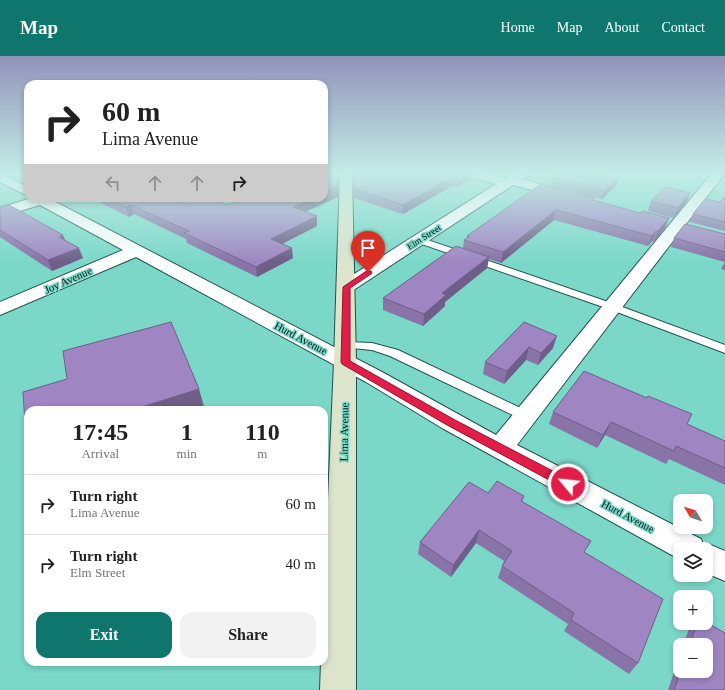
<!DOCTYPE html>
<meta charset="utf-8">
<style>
body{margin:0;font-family:"Times New Roman",serif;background:#f2f2f2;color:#222;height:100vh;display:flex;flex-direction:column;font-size:15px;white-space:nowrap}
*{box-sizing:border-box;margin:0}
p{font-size:13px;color:#767676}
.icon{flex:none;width:22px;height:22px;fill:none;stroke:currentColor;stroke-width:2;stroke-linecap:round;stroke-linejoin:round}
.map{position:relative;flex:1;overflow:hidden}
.side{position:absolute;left:24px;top:350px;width:304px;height:260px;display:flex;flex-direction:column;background:#fff;border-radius:12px;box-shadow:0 2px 6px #0003}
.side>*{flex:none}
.top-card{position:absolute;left:24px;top:24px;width:304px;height:122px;border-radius:12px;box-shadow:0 2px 6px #0003;background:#fff;color:#222;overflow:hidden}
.needle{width:26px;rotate:309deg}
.buttons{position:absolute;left:673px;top:438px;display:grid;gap:8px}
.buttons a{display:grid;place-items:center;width:40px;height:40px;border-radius:8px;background:#fff;box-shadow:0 2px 6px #0003;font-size:20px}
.pin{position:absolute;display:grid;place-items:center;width:34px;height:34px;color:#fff;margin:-41px -17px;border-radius:50% 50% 50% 0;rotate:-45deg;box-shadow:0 0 4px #0007}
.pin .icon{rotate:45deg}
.me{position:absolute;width:44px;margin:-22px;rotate:298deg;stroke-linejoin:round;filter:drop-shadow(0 0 3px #0008)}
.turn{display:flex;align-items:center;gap:14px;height:84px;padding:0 12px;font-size:18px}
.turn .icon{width:52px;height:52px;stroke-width:2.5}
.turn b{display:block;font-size:28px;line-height:34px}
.lanes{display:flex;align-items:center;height:38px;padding:0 12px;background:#0003;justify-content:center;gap:20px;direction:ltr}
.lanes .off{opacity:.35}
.eta{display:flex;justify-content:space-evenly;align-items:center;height:68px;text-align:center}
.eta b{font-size:24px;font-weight:700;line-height:28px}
.action{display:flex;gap:8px;margin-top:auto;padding:8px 12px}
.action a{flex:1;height:46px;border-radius:12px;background:#0f766e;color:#fff;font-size:16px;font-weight:700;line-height:46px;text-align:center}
.action a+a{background:#f2f2f2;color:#222}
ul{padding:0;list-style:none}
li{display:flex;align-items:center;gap:12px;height:60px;padding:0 12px;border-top:1px solid #e0e0e0}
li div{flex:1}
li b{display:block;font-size:15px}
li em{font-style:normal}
header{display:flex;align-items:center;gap:24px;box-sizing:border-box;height:56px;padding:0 20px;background:#0f766e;color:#fff}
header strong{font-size:19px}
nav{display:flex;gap:22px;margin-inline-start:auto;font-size:14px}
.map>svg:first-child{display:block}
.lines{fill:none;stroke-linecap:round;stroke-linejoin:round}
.lane-casing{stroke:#20524b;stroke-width:2}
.street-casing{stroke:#20524b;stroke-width:2}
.secondary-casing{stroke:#20524b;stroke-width:2}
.lane{fill:#fff;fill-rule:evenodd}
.street{fill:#fff;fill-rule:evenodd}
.secondary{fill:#dde4cc;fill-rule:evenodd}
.wall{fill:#8973a7}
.shaded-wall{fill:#6f5e88}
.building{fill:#9f86c2;stroke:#6f5e88}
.route{fill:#e11d48;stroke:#92132f}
.labels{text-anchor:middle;stroke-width:3;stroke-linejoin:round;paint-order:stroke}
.far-street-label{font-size:9px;fill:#001a16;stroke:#7bd8c9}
.street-label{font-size:11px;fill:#001a16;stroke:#7bd8c9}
</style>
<header>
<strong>Map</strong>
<nav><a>Home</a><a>Map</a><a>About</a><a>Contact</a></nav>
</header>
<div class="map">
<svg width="725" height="634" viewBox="0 0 725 634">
<rect width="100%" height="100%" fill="#7bd8c9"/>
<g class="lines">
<g class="lane-casing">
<path id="lane" d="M419 181 617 249 725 289V297L609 253 416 186 415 184Z
M346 286 372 287 398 294 531 357 533 360 531 363 526 365 521 363 390 300 372 294 342 291 340 289 342 287Z"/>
</g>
<g class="street-casing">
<path id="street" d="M0 117 28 131V140L0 126Z
M464 117H485L505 123 513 117H528L522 123 570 136 572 139 570 142 565 143 513 129 352 235 346 236 340 235 337 231 340 227 496 128 466 120Z
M712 117H725L517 389 701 483 703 488 706 487 725 495V525L706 517V493H680L679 503 442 372 366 326 136 201 0 259V246L123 194 40 149 0 161V152L31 142H48L382 316 496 379Z"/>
</g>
<g class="secondary-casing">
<path id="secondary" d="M340 117H352L356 306V634H320L321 606H324V535L334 306Z"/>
</g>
<use href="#lane" class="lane"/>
<use href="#street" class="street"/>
<use href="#secondary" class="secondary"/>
</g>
<path class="wall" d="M324 117H338V141L305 155 317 170 282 188 293 202 257 221 187 187 186 183 134 158 129 161 91 142H172L185 148 227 149Z
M353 117H473L472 123 458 131 452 130 403 158 354 142Z
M556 117H610L607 119 616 130 602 143 550 129 552 121 555 119Z
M690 137 686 147 673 162 648 155 651 145Z
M725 140V175L690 166 693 158 720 146Z
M595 142 594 145 640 157 669 162 665 172 654 186 652 185 648 190 554 164 501 207 489 203 487 212 445 246V250L423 270 383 254V242L463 192 464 184 467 182V180Z
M0 151 65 184 83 202 52 215 0 181Z
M725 178V214L721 213 725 206 671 191 674 182Z
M524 266 553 292 538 309 526 304 504 328 483 318 485 306Z
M553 356 687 368 725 385V429L669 403 666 408 605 379 597 392 549 368Z
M488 437 524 440 522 446 585 497 638 607 629 618 564 575 568 568 498 522 502 510 504 505 476 487 451 521 418 498 420 486Z
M694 567H706L725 634H668L680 598V615H706V589H683L689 573Z"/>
<path class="shaded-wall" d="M338 117V141L294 161 293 151 313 142H324V137Z
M469 117H473L472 123 458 131 459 123Z
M601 117H610L598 126 600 118Z
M453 121 452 130 403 158V149Z
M618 122 616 130 602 143 604 135Z
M690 137 686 147 673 162 678 152Z
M131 149 134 158 129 161 126 151Z
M556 154 554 164 501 207 503 196Z
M317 160V170L272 193 271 183Z
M669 162 665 172 654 186 658 175Z
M656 175 652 185 648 190 652 180Z
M63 179 67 189 59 181Z
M79 192 83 202 52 215 48 204Z
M292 192 293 202 257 221 256 211Z
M489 201 487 212 445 246V250L423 270 424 258 442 237Z
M557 280 553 292 538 309 541 297Z
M529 291 526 304 504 328 507 315Z
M199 333 205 354H132Z
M611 366 605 379 597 392 603 379Z
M28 383V388L26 384Z
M479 474 476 487 451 521 453 509Z"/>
<path class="building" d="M324 117H338L337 131 324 137Z
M353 117H469L459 123 453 121 403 149 354 133Z
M557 117H601L600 118 618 122 604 135 552 121Z
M541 128 595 142 593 144 640 157 642 155 669 162 658 175H656L652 180 556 154 503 196 464 184 469 181 467 180Z
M665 131 690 137 678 152 651 145Z
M725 140V166L693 158 705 143 720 146Z
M107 142H172L185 148 199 142H209L227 149 246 142H313L293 151 317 160 271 183 292 192 256 211 184 177 189 175 131 149 126 151Z
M9 149 63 179 59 181 79 192 48 204 0 174V151Z
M685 168 725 178V196L674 182Z
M456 190 489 201 442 237 446 239 424 258 383 242Z
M171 266 199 333 132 354H28V383L26 384 23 336 67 323 63 295Z
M524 266 557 280 541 297 529 291 507 315 485 306Z
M584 315 647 342 648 340 692 358 687 368 725 385V412L676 390 674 395 611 366 603 379 553 356Z
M497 425 524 440 521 445 591 485 584 496 663 543 638 607 571 564 574 557 502 510 512 495 479 474 453 509 420 486 469 426 488 437Z
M706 566 725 577V634H674L681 615H706V589H690L697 567H706Z"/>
<linearGradient id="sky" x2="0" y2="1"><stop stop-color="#9192ba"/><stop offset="0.57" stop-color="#c4ede7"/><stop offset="1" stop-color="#c4ede7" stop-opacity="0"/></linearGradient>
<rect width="725" height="206" fill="url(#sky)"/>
<path class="route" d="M368 214 372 216 371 218 350 232V305L455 364 572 425 574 428 572 432 568 433 564 432 447 369 342 308 341 306 343 231Z"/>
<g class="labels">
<g class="far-street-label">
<text transform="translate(424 181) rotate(-33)" y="3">Elm Street</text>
</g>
<g class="street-label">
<text transform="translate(68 224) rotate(-24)" y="4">Joy Avenue</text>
<text transform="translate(301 282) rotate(28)" y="4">Hurd Avenue</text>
<text transform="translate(344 376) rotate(-89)" y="4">Lima Avenue</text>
<text transform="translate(628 460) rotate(28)" y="4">Hurd Avenue</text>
</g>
</g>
</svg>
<div class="buttons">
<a><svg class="needle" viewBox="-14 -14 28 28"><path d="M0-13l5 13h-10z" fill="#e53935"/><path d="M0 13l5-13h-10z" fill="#767676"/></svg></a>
<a><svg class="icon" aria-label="layers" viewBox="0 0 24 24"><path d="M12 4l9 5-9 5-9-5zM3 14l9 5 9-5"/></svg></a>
<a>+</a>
<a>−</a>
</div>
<div class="pin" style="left:368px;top:216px;background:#d93025"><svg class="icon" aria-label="arrive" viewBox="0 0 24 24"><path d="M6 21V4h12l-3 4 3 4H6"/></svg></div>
<svg class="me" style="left:568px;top:428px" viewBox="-20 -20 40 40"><circle r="17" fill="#e11d48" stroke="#fff" stroke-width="3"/><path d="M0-11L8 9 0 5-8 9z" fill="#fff"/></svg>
<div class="top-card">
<div class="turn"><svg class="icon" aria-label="right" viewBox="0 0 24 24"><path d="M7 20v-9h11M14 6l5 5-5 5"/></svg><div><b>60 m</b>Lima Avenue</div></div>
<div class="lanes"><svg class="icon off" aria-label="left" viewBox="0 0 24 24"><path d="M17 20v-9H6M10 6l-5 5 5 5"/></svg><svg class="icon off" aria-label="ahead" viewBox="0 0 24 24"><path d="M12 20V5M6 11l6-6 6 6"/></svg><svg class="icon off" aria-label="ahead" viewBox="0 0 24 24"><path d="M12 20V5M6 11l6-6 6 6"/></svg><svg class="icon" aria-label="right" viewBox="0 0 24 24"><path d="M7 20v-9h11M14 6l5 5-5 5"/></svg></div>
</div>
<section class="side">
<div class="eta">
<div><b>17:45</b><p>Arrival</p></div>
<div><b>1</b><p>min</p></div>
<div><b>110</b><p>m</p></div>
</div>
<ul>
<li><svg class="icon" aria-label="right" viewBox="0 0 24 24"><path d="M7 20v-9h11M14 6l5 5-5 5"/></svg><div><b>Turn right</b><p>Lima Avenue</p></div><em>60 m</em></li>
<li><svg class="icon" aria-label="right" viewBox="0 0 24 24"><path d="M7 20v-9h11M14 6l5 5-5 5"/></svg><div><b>Turn right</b><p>Elm Street</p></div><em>40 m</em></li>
</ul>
<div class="action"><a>Exit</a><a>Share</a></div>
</section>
</div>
